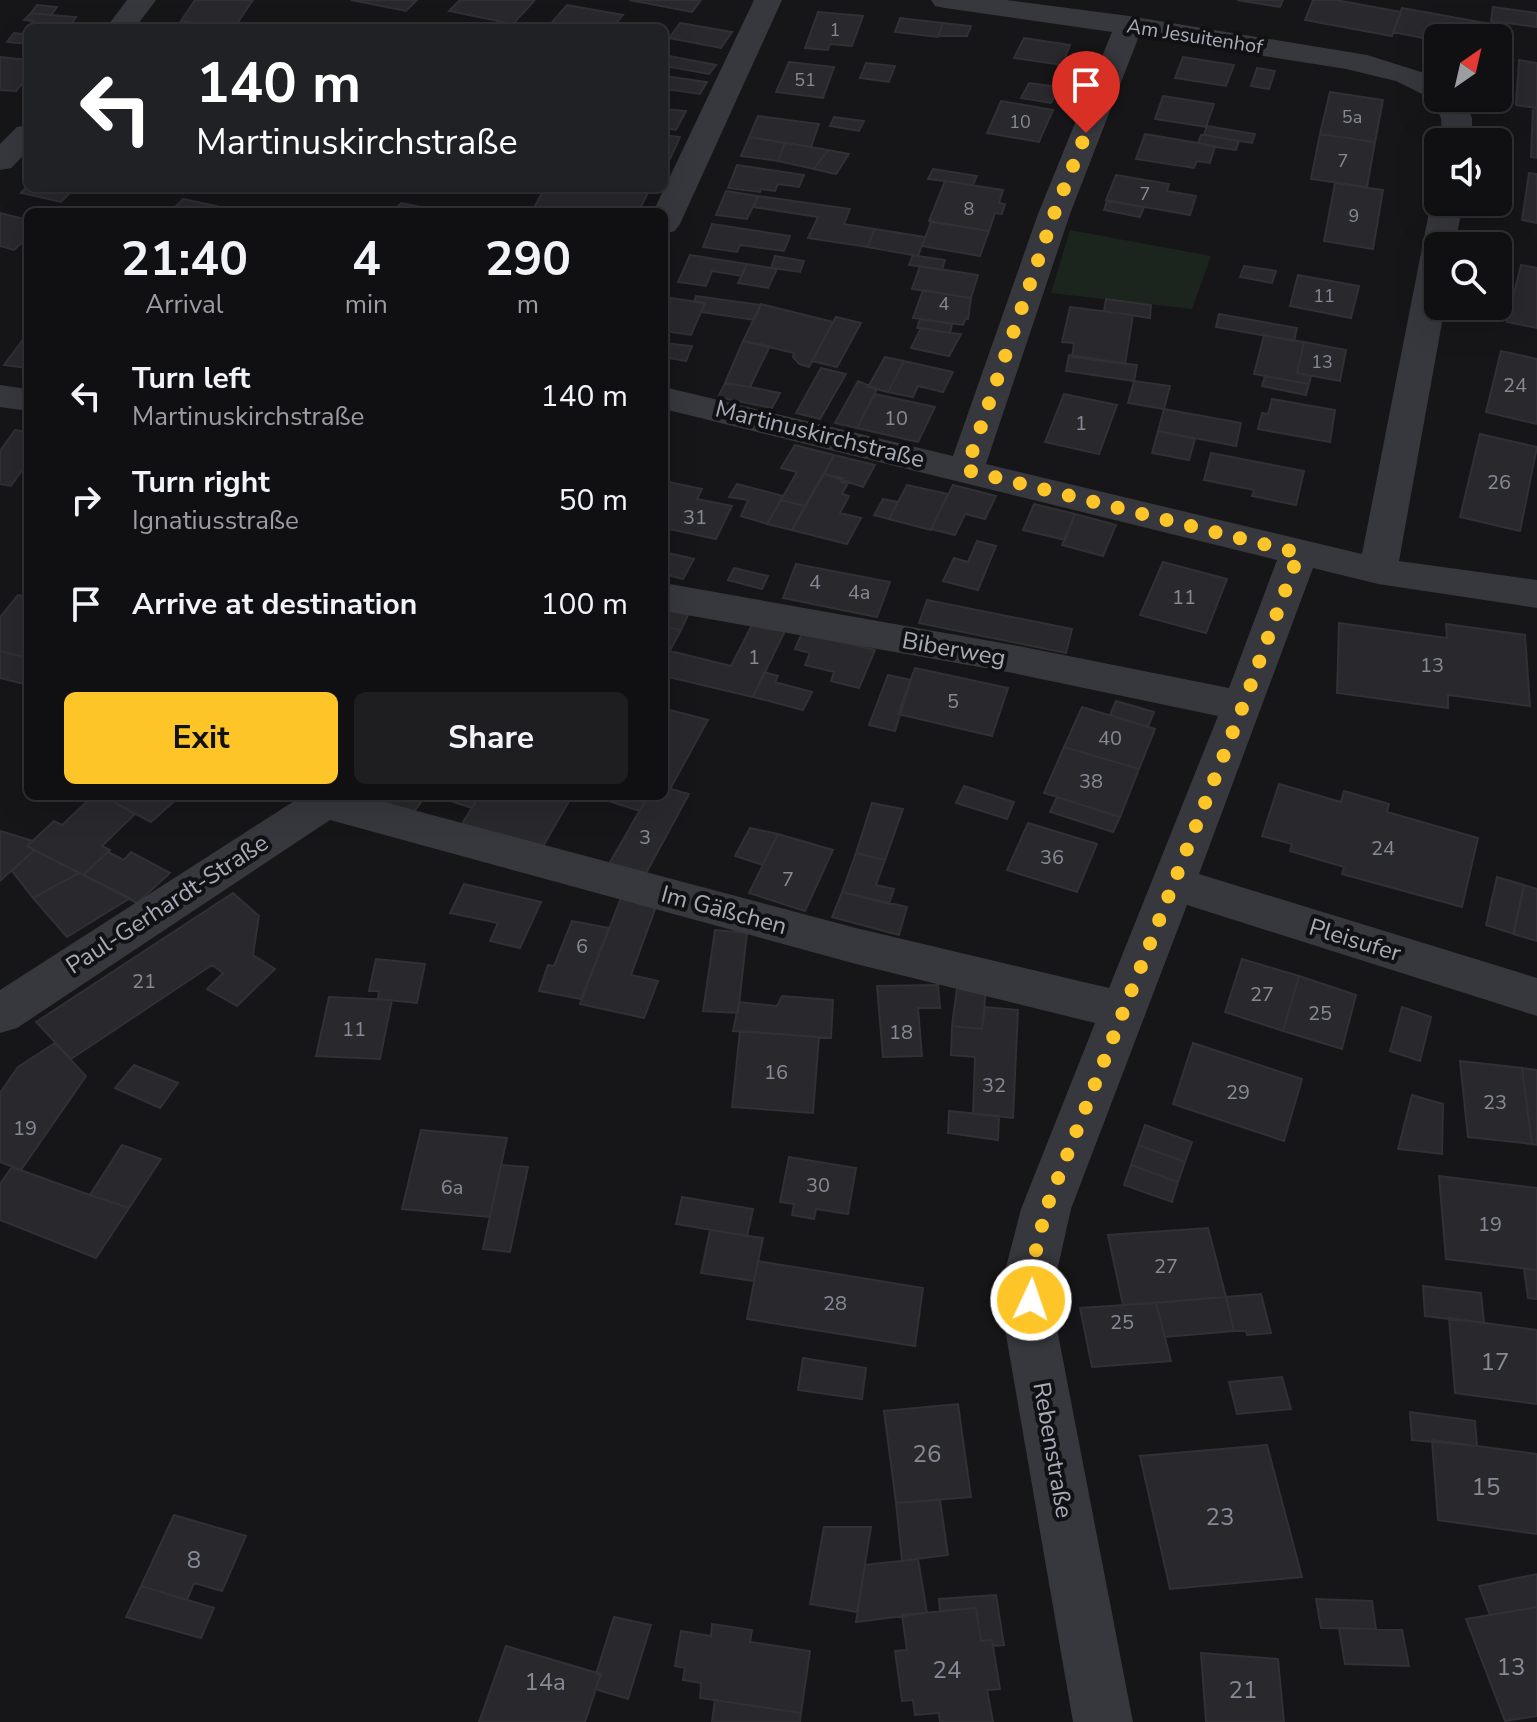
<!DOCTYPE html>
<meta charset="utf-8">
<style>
body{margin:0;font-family:"Nunito Sans",sans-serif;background:#1e1e21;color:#f1f3f6;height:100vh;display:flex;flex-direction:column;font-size:30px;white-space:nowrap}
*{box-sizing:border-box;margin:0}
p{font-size:26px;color:#9c9da0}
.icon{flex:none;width:44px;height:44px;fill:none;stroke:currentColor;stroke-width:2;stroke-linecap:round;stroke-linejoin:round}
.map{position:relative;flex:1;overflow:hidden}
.side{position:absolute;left:24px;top:208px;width:644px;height:592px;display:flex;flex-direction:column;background:#101013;border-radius:12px;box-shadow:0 8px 32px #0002,0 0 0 2px #303033}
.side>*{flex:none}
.hud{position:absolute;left:24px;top:24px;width:644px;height:168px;border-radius:12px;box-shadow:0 8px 32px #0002,0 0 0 2px #303033;background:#202124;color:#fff;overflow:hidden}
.needle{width:52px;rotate:34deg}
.controls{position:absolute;left:1424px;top:24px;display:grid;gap:16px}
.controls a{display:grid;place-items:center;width:88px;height:88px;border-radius:12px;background:#101013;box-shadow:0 8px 32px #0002,0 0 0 2px #303033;font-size:40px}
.pin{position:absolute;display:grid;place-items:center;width:68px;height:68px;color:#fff;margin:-82px -34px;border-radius:50% 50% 50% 0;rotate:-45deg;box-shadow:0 0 8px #0007}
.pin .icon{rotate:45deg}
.me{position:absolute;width:88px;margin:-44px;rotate:3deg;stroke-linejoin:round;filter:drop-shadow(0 0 6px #0008)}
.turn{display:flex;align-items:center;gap:28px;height:168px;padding:0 40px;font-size:36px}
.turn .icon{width:104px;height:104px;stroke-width:2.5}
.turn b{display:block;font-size:56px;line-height:68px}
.eta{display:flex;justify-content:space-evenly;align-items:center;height:136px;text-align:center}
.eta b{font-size:48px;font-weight:700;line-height:56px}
.cta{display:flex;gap:16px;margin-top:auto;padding:16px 40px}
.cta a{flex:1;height:92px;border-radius:12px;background:#fec529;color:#111;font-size:32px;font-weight:700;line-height:92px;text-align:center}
.cta a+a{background:#1e1e21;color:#f1f3f6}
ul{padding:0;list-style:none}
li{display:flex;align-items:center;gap:24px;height:104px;padding:0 40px}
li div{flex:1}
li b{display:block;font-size:30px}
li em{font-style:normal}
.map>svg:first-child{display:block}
.green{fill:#1c241e}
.building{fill:#29292d;stroke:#303035;stroke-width:2}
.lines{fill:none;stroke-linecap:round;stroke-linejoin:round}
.minor{fill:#37383e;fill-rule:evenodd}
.route{stroke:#fec529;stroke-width:14;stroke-dasharray:0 25.2}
.labels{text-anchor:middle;stroke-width:8;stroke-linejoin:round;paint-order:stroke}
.far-number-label{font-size:18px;fill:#878a95}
.far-street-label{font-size:20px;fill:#a7acb9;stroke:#111114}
.number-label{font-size:20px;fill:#878a95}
.street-label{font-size:24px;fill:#a7acb9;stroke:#111114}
.near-number-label{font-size:24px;fill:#878a95}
</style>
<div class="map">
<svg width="1537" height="1722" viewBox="0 0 1537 1722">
<rect width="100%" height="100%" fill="#161619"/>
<path class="green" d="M1070 230 1211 256 1192 309 1051 293Z"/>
<path class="building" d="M195 0H253L234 28 181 21Z
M351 0H417L406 11Z
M460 0H535L513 24 449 11Z
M629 0H701L692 12Z
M1237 0H1283L1280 7Z
M1313 0H1336L1401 12 1392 36 1305 20Z
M37 5 57 7 51 15 31 13Z
M567 5 623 15 612 28H547Z
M1493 7 1537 13V27L1491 21Z
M1402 8 1491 24 1486 38H1438V41L1393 32Z
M818 12 863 16 852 46 830 44 828 50 805 48Z
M31 13 51 15 76 17 68 28H27L33 21 24 20Z
M900 18 943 23 938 37 895 32Z
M680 23 732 32 721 48 669 38Z
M943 23 971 26 967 36H938Z
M27 28 28 44 7 42 14 33 22 34Z
M1024 38 1070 45 1062 65 1014 58Z
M664 55 716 65 709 74 664 66Z
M0 57 28 60V77L16 91 0 90Z
M1183 57 1234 65 1226 86 1175 78Z
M1519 60 1537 63V108L1516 105Z
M789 62 834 67 823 98 776 92Z
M866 63 895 66 889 82 860 78Z
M1257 68 1275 71 1269 89 1251 86Z
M664 76 707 82 700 94 664 89Z
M1029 83 1059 87 1051 103 1021 98Z
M1330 92 1383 100 1375 142 1320 134Z
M1163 96 1214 104 1206 127 1155 119Z
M1001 101 1053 110 1039 142 987 133Z
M1533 108H1537V158L1531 157Z
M664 109 686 111 676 130 664 128Z
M758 116 819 124 811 147 749 137Z
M834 117 864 121 859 131 830 126Z
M1207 126 1255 134 1252 143 1239 141 1204 135Z
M1145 134 1198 143 1215 146 1210 163 1197 161 1194 168 1136 159Z
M1320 134 1375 142 1367 187 1311 179Z
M664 135 680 137 664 172Z
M1201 135H1204L1239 141 1236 150 1215 147 1198 143Z
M749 137 785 143 778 161 741 156Z
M785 143 811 147 828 150 814 169 778 161Z
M828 150 849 154 836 174 814 169Z
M737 165 804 175 799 187 778 184 775 191 761 189 760 192 728 188Z
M933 169 977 176 973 185 928 179Z
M1529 173 1537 174V223L1522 220Z
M1116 175 1169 184 1167 191 1196 196 1190 215 1106 200Z
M945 181 1003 190 999 203 1005 204 1002 214 995 213 989 231 929 221Z
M1335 183 1383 190 1373 249 1324 241Z
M28 186V188H75L61 202 21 193Z
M545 188H614L648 193 638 212 532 211Z
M726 191 758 196 747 219 716 215Z
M758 196 850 209 844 224 875 229 867 247 808 238 818 217 753 207Z
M183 199 244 212H170Z
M1107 201 1144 207 1140 217 1104 210Z
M401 203 445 212H393Z
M0 213 28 220V237L14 250 0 246Z
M931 222 989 231 980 256 922 246Z
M712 224 790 236 784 251 740 245 737 252 703 247Z
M875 229 925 237 918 256 867 247Z
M690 255 747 264 742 276 712 271 706 286 678 282Z
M913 255 918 256 945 260 942 270 909 265Z
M775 256 804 261 800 272 771 268Z
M747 264 777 269 768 288 738 283Z
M1521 265 1537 268V328L1507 322Z
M920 266 978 275 971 298 912 289Z
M1244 266 1276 271 1272 283 1240 277Z
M1298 275 1359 286 1351 318 1290 306Z
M923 290 971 298 968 319 966 318 963 325 913 318Z
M696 296 761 305 754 320 701 312 705 303 694 302Z
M671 298 705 303 691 335 664 331V314Z
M1106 299 1151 305 1150 318 1104 311Z
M761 304 833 322 809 367 799 364 793 357 794 353 743 341Z
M1070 307 1133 315 1125 364 1072 357 1074 343 1062 342Z
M1219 314 1297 328 1294 341 1216 327Z
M836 317 861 323 837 367 812 361Z
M920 319 952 324 950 333 917 328Z
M921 328 950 333 961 334 949 356 911 348Z
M28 333V368L4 365Z
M1264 335 1304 342 1297 373 1311 376 1309 384 1254 374Z
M743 341 770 346 750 387 725 383Z
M1304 342 1346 350 1340 381 1297 373Z
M664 343 692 346 686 361 669 358 664 370Z
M1501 351 1537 359V424L1486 412Z
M1069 355 1137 365 1134 381 1066 371Z
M885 357 904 361 888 392 868 387Z
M904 361 953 372 943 392 918 386 913 397 888 392Z
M821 368 846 374 820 419 796 413Z
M1265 376 1309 384 1306 395 1262 386Z
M858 381 877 389 857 428 835 423Z
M1134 381 1170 386 1164 409 1128 403Z
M725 383 750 387 780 393 772 408 718 397Z
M875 394 935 407 918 442 857 428Z
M1064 394 1117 405 1099 454 1045 442Z
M1272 399 1335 410 1330 442 1258 429 1262 413 1268 414Z
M1164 409 1241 423 1236 446 1158 431Z
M15 430 28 432V470L23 469 11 486 0 484V451Z
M1158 431 1195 439 1189 460 1152 453Z
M1480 434 1537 447 1520 531 1460 517Z
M795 445 834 455 805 506 781 500 797 472 781 468Z
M1211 453 1304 471 1296 505 1252 496 1254 490 1204 480Z
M834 455 875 465 863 487 824 474Z
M824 474 843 478 841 482 848 483 842 494 849 496 840 513 861 518 847 544 792 530Z
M664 481 702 489 697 499 732 506 716 539 664 528Z
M737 484 783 496 767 524 741 516 748 500 729 497Z
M907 485 948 494 931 530 889 519Z
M953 485 996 496 985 519 965 514 955 535 931 529Z
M883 499 898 502 889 519 874 515Z
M781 500 805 506 792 530 767 524Z
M1034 504 1075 514 1065 540 1023 530Z
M1075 514 1116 525 1103 556 1062 545Z
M977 541 996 546 978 590 943 581 954 558 968 562Z
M664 552 694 559 683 579 664 574Z
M1163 562 1227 579 1206 633 1140 615Z
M796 564 890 582 877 617 783 598Z
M734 568 768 576 762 589 728 580Z
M18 595 28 597V658L0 651V617Z
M927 600 1072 629 1066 653 919 623Z
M664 606 690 611 681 630 664 627Z
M754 621 786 629 753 697 664 676V662L670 651 731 666Z
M1339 623 1447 638 1446 624 1525 635 1530 706 1448 695V708L1337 693Z
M664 627 681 630 664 662Z
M802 633 875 650 859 688 831 681 834 672 805 665 810 653 795 649Z
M0 651 28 658V685L0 678Z
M915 668 1008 688 992 736 898 714Z
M764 672 778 676 775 682 812 692 803 710 753 697Z
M888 675 911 680 895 731 869 725Z
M1116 701 1154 712 1148 727 1110 715Z
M1082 707 1155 729 1139 769 1064 747Z
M666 709 708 720 670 789 664 787Z
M1064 747 1139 769 1120 817 1044 793Z
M1279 784 1341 802 1344 791 1389 804 1387 812 1478 838 1462 907 1342 874 1344 867 1290 851 1292 844 1262 836Z
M964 786 1014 802 1007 819 956 803Z
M664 787 689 794 645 875 609 864 648 796H664Z
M93 796H102L135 814 102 846 110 850 83 875 27 846 54 821 62 825Z
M102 796H180L151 822Z
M385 796H425L414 812 381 801Z
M436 796H479L472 808Z
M479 796H572L542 848 462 824Z
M593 796H648L640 811Z
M1057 797 1120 817 1113 832 1050 812Z
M872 803 903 809 885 860 856 853Z
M1028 823 1097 844 1077 892 1007 870Z
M750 828 778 834 763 865 735 856Z
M0 831 33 841 27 846 34 850 0 881Z
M778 834 833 850 805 911 749 893Z
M34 850 79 873 33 898 12 871Z
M108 852 124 860 131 852 170 873 137 903 83 875Z
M856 853 885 860 876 885 894 889 889 904 842 892Z
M79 873 130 898 67 937 33 898Z
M1497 877 1524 885 1514 934 1486 925Z
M464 884 541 902 520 948 490 941 498 923 450 913Z
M1524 885 1537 889V941L1513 934Z
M842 892 907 907 899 935 832 917Z
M233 893 259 916 253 955 275 969 237 1006 207 989 223 973 212 965 71 1059 36 1022Z
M621 898 657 904 631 975 658 981 644 1018 580 1004Z
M572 921 609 928 581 999 539 991 548 965 554 966Z
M715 930 747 933 738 1013 703 1011Z
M376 959 425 964 417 1003 378 999 379 991H369Z
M1242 959 1299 976 1283 1031 1225 1012Z
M1299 976 1356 995 1342 1049 1283 1031Z
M938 985 940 1008H918L922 1056 883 1057 877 986Z
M957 988 986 991 982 1029 952 1026Z
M782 996 833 1000 831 1038 733 1031 739 1002 777 1006Z
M329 997 392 1000 380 1059 316 1056Z
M985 1007 1018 1010 1013 1118 973 1114 975 1057 951 1055 952 1026 982 1029Z
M1402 1007 1431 1017 1420 1061 1390 1051Z
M740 1031 819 1037 813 1113 732 1107Z
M55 1043 86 1076 21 1170 0 1162V1093L18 1067Z
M1193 1043 1302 1079 1284 1141 1173 1104Z
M1460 1061 1522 1068 1532 1144 1468 1137Z
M134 1065 178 1083 160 1108 115 1088Z
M1522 1068 1537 1070V1145L1532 1144Z
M1412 1095 1443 1104 1442 1154 1398 1149Z
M949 1111 999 1116 998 1140 948 1133Z
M1145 1125 1192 1142 1185 1162 1138 1145Z
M421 1130 507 1138 490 1217 402 1209Z
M122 1145 161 1159 129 1208 90 1195Z
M1138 1145 1185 1162 1178 1182 1131 1165Z
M789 1157 856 1168 848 1214 816 1209 814 1219 792 1215 794 1204 780 1202Z
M501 1165 528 1167 510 1252 483 1249Z
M1131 1165 1178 1182 1172 1202 1124 1185Z
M12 1167 90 1195 129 1208 96 1258 0 1220V1184Z
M1439 1176 1537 1188V1270L1446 1259Z
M682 1197 753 1209 747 1236 676 1224Z
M1208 1228 1226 1297 1123 1305 1108 1235Z
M710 1230 763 1238 754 1281 701 1273Z
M758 1261 923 1288 915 1346 747 1319Z
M1524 1269 1537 1270V1299L1528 1298Z
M1423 1286 1481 1293 1484 1323 1425 1316Z
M1261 1294 1271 1333 1247 1335 1246 1331H1234L1226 1297Z
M1226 1297 1234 1331 1165 1337 1156 1303Z
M1156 1303 1171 1361 1092 1367 1080 1308Z
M1449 1318 1537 1330V1404L1455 1393Z
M803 1358 866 1368 862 1399 798 1390Z
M1282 1377 1291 1409 1237 1414 1229 1382Z
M958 1404 971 1497 896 1503 884 1411Z
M1410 1412 1475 1421 1477 1446 1412 1440Z
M1432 1440 1537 1454V1534L1438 1520Z
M1267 1445 1302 1577 1170 1589 1140 1456Z
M940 1500 948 1555 902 1561 896 1503Z
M174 1515 246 1536 222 1591 194 1583 187 1600 141 1586Z
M824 1527H871L857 1612 810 1604Z
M918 1559 927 1613 856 1622 865 1565Z
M1537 1574V1607L1490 1615 1479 1586Z
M141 1586 214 1608 201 1638 126 1617Z
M996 1595 1004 1645 993 1646 992 1640 981 1641 976 1608 940 1611 939 1599Z
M1316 1599 1372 1601 1376 1629 1321 1628Z
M1537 1607V1716L1505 1721 1466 1619Z
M976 1608 981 1641 992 1640 1000 1689 987 1690 993 1722H940L939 1713 915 1715 913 1700 902 1701 895 1651 907 1650 902 1615Z
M614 1617 651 1625 628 1699 595 1689 601 1674H596Z
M712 1624 752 1630 750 1642 810 1651 801 1713 700 1698 701 1683 683 1680 685 1668 675 1666 681 1631 711 1636Z
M1339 1628 1402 1630 1409 1666 1345 1664Z
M506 1646 601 1674 585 1722H479Z
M1201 1653 1278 1659 1284 1722H1206Z
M715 1700 801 1713 800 1722H712Z"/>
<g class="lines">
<path class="minor" d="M127 0H156L135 28H106Z
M754 0H782L680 224 675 231 664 234V212H653Z
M931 0H1006L1129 16 1367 55 1434 76 1438 79V98H1462L1472 118V142H1442L1441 118 1432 99 1396 81 1346 69 1139 36 1070 214 986 464 1362 554 1431 202 1438 195V202H1463L1455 246H1438V306H1445L1399 561 1537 580V608L1378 584 1313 568 1199 874 1537 978V1016L1187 905 1071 1209 1057 1271V1329L1133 1722H1073L1005 1329V1271L1021 1209 1095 1023 856 964 330 820 17 1028 0 1033V990L302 796H361L856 928 1109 988 1218 716 1013 673 664 611V583L1013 645 1229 688 1277 560 664 409V387L953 456 1038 214 1112 32 945 8 935 6Z
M28 125V151L11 168 0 170V144L17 127Z
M0 385 28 389V411L0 407Z"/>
</g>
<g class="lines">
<path class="route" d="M1031 1300V1271L1046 1209 1243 706 1299 553 966 470 1054 214 1086 133"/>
</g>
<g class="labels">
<g class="far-number-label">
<text x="835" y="36">1</text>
<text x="805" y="86">51</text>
<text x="1352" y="123">5a</text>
<text x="1020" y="128">10</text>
<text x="1343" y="167">7</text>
<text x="1145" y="200">7</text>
<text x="969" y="215">8</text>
<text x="1354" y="222">9</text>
<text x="1324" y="302">11</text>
<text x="944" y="310">4</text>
<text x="1322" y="368">13</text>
</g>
<g class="far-street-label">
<text transform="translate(1195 36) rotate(9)" y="7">Am Jesuitenhof</text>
</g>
<g class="number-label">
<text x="1515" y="392">24</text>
<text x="896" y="425">10</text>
<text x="1081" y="430">1</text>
<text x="1499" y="489">26</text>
<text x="695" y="524">31</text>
<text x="815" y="589">4</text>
<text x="859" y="599">4a</text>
<text x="1184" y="604">11</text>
<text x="754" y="664">1</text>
<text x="1432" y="672">13</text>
<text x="953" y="708">5</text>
<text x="1110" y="745">40</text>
<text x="1091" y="788">38</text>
<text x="645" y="844">3</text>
<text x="1383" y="855">24</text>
<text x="1052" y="864">36</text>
<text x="788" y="886">7</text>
<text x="582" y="953">6</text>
<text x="144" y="988">21</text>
<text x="1262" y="1001">27</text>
<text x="1320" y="1020">25</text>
<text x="354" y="1036">11</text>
<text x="901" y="1039">18</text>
<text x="776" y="1079">16</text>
<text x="994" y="1092">32</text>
<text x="1238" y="1099">29</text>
<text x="1495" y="1109">23</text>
<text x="25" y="1135">19</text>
<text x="818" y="1192">30</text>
<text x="452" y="1194">6a</text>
<text x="1490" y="1231">19</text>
<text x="1166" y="1273">27</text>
<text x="835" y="1310">28</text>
<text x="1122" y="1329">25</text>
</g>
<g class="street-label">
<text transform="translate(820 434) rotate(14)" y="8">Martinuskirchstraße</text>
<text transform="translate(954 649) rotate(10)" y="8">Biberweg</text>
<text transform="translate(167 904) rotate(-33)" y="8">Paul-Gerhardt-Straße</text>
<text transform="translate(724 910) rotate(15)" y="8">Im Gäßchen</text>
<text transform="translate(1355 940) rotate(17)" y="8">Pleisufer</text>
<text transform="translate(1053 1450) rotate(80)" y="8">Rebenstraße</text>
</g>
<g class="near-number-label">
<text x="1495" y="1370">17</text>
<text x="927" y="1462">26</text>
<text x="1486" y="1495">15</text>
<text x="1220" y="1525">23</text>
<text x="194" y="1568">8</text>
<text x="1511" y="1675">13</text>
<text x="947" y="1678">24</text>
<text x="545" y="1690">14a</text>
<text x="1243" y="1698">21</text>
</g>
</g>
</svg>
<div class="controls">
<a><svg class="needle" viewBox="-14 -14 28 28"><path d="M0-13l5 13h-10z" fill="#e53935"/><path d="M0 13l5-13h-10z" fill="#9c9da0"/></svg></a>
<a><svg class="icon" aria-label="sound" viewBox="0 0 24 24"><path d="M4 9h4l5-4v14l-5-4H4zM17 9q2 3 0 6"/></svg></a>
<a><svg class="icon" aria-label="search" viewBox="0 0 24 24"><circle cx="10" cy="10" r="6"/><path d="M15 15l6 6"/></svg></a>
</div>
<div class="pin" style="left:1086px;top:133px;background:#d93025"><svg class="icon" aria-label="arrive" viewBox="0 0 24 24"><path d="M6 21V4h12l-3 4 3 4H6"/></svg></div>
<svg class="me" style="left:1031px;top:1300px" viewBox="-20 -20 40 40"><circle r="17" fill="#fec529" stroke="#fff" stroke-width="3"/><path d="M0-11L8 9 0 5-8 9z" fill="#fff"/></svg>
<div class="hud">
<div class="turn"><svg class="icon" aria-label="left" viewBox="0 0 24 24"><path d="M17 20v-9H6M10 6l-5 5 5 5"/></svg><div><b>140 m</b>Martinuskirchstraße</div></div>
</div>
<section class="side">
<div class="eta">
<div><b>21:40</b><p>Arrival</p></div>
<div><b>4</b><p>min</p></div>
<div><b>290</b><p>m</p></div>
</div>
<ul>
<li><svg class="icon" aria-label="left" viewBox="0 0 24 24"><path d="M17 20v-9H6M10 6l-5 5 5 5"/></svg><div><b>Turn left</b><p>Martinuskirchstraße</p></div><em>140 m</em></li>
<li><svg class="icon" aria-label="right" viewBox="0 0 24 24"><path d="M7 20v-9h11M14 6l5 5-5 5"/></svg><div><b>Turn right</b><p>Ignatiusstraße</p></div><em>50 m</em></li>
<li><svg class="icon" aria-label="arrive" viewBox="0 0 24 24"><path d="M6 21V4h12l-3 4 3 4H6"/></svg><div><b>Arrive at destination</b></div><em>100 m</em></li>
</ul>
<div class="cta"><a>Exit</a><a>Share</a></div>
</section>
</div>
